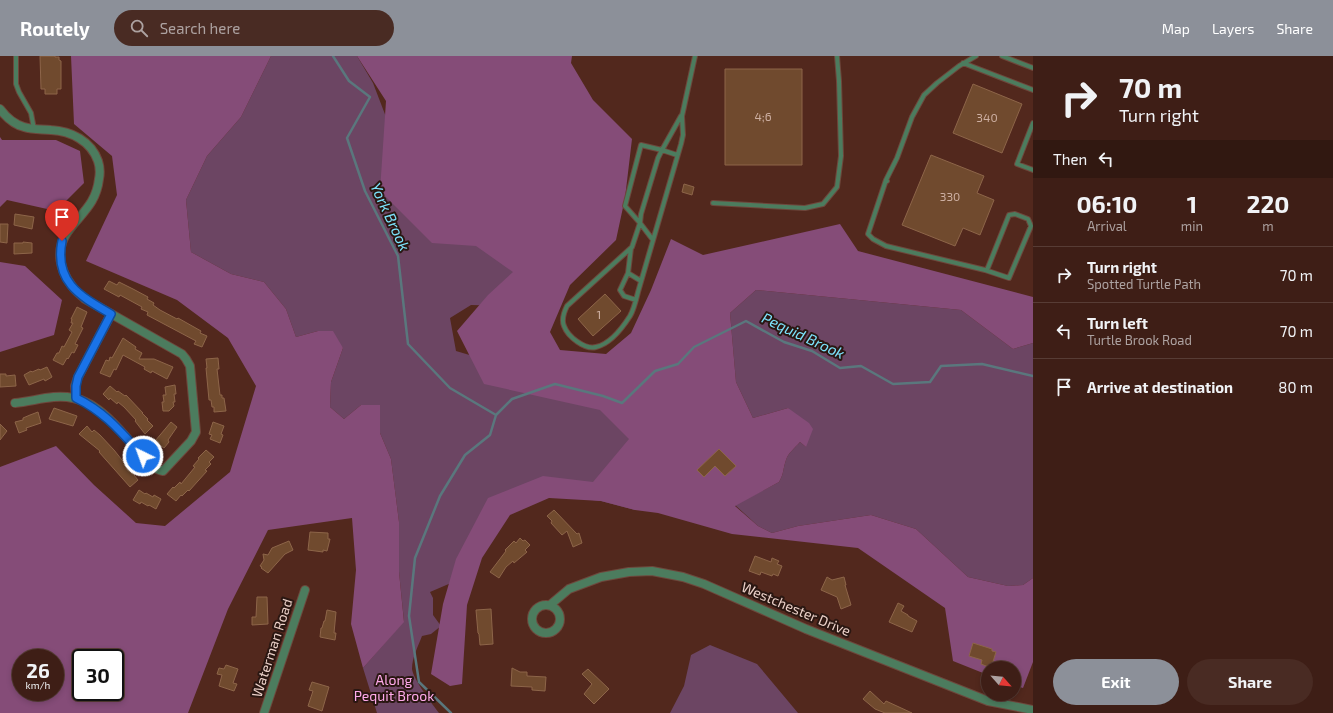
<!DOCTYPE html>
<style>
body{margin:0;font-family:"Exo 2",sans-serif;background:#492b23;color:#f1f3f6;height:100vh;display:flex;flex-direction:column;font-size:15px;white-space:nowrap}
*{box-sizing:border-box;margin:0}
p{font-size:13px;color:#ada2a1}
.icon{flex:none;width:22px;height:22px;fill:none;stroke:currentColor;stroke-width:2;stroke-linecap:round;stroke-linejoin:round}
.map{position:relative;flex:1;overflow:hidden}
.panel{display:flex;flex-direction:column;background:#3e1e16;width:300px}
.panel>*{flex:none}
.hud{background:#3e1e16;color:#f1f3f6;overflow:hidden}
.needle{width:26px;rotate:117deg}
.fabs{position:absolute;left:981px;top:605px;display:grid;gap:8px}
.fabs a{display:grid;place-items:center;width:40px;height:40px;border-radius:50%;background:#3e1e16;box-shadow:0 2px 6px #0003,0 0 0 1px #573c35;font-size:20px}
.speed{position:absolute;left:12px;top:593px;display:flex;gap:8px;font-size:20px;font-weight:700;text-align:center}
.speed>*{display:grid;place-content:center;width:52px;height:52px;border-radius:50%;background:#3e1e16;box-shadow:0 2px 6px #0003,0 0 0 1px #573c35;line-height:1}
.speed small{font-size:10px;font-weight:400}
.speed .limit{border:2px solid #111;border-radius:6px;background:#fff;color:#111}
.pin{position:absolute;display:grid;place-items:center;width:34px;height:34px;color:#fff;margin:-41px -17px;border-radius:50% 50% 50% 0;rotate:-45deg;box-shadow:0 0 4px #0007}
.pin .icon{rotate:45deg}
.me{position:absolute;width:44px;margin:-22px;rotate:318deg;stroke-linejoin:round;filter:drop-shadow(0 0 3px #0008)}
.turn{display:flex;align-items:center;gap:14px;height:84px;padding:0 20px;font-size:18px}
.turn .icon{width:52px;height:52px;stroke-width:2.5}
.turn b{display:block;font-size:28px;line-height:34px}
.then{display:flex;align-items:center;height:38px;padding:0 20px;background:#0003;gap:8px;font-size:15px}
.eta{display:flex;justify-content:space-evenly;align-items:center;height:68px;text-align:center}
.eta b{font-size:24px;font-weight:700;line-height:28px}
.button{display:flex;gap:8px;margin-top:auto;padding:8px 20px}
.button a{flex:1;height:46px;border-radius:24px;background:#8c9099;color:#fff;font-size:16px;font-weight:700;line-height:46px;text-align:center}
.button a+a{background:#492b23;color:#f1f3f6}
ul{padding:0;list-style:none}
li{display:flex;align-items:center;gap:12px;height:56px;padding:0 20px;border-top:1px solid #573c35}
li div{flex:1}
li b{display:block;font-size:15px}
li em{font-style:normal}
header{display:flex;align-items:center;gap:24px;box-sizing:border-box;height:56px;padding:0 20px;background:#8c9099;color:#fff}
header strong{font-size:19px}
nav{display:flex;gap:22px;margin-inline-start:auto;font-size:14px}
.search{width:280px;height:36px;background:#492b23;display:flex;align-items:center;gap:10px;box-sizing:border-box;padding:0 14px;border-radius:22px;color:#ada2a1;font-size:15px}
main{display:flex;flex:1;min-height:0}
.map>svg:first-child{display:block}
.green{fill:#6c4563}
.forest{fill:#854c78;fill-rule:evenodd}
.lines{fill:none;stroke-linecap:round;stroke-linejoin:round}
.stream{stroke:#5a777d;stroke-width:2.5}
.building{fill:#704a2e;stroke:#8d6549}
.service-casing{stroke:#6e473c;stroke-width:6}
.minor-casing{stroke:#6e473c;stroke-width:10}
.service{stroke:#4c7c5e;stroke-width:4}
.minor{stroke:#4c7c5e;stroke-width:8}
.route-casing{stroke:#114b97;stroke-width:10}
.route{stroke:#1a73e8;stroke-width:7}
.labels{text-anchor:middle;stroke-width:4;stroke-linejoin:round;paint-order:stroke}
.number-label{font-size:12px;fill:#ceb0a3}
.street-label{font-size:14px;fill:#edd2ca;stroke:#2a1712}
.park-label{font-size:14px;fill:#ffaaeb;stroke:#2a1712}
.water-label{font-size:15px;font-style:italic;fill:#7de4fd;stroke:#2a1712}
</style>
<header>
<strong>Routely</strong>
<div class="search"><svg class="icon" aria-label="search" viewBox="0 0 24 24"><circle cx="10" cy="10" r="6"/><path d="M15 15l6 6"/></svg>Search here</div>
<nav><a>Map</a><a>Layers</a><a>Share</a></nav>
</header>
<main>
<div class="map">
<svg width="1033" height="657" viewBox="0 0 1033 657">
<rect width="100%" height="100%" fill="#52281d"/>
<path class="green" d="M271 0H357L373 27 391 74 517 170 512 250 471 249 450 262 456 295 500 308 643 309 645 450 635 454 601 445 513 435 451 527 430 536 433 542V559L441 570 431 578 422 580C418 591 412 601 412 613 413 623 433 649 439 657H377L363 612 404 565 399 516V466L391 403 380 377V350L361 349 344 363 330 351 331 326 343 292 318 275 296 281 286 253 264 226 231 218 191 196 186 144 207 100 241 61Z
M756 234 961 254 1013 293 1033 287V522L1023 529 1008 530 968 521 916 473 871 459 798 470 772 477 758 470 735 449 779 426C784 418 783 412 786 404 788 397 795 392 800 386L806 391 788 352 753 362 736 326 730 257Z
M710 589 757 608 798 657H670L684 630 691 599Z"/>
<path class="forest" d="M71 0H271L241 61 207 100 186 144 191 196 231 218 264 226 286 253 296 281 318 275H333L343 292 331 326 330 351 344 363 361 349H380V377L391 403 399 466V516L404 566 363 612 351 568 356 514 352 462 268 474 228 553 188 657H0V411L56 390 94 429 136 467 165 470 230 416 256 330 228 282 177 244 86 205 117 139 112 100 74 68ZM21 602H55V636H21ZM81 602H115V636H81Z
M357 0H572L571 7 593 44 632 83 625 142 616 184 570 229 550 276 560 294 606 298 631 277 651 234 671 183 703 199 840 168 858 195 1033 241V287L1013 293 961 254 756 234 730 257 736 326 753 362 788 352 809 367 813 373 806 391 800 386C795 392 788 397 786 404 783 412 784 418 779 426L735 450 758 470 772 477 798 470 871 459 916 473 968 521 1008 530 1023 529 1033 522V606L1023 632 1014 629V612H988V619L953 605 945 552 858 492 732 478 658 457 635 454 601 445 549 442 510 459 482 502 467 549 462 628 450 630 431 618 443 548 456 503 488 442 543 420 593 426 629 383 600 354 484 328 457 275 488 239 513 216 476 190 432 187 380 135 386 45Z
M0 81 2 84H56L80 95 84 127 56 155 7 144 0 151Z
M0 206 25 210 62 244 54 279 0 296Z"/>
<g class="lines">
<path class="stream" d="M333 0 349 25 370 41 347 82 365 135 398 200 408 288 450 332 496 359
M451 657 419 626 409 560 415 502 440 440 465 399 490 379 496 359 512 343 555 328 603 340 622 347 655 315 678 308 694 291 746 265 784 286 812 295 840 312 861 310 893 328 930 326 941 310 982 308 1033 320"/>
</g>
<path class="building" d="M40 0H55V1H59V4L61 5V33H57V38H45V33H41Z
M725 13H802V109H725Z
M973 28 1022 48 1002 97 953 77Z
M931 99 984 120 977 137 994 144 980 179 963 172 955 190 902 169Z
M684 128 694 131 692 139 682 136Z
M15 158 34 161 32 173 14 169Z
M0 168H8L7 187 0 186Z
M23 186 32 187V197L14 198V187H23Z
M109 225 117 229 119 226 133 233 148 241 147 243 154 247 153 249 160 254 177 263 178 262 201 275 200 277 207 280 202 291 194 288 196 285 147 259 148 256 141 253 142 251 120 239 119 241 104 233Z
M605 238 621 255 593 280 578 263Z
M77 251 87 256 81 271 83 272 75 288 78 289 74 297 72 296 68 303 67 302 63 309 53 304 57 297H59L62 290 64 291 72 276 69 274 73 267H71L72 263H71Z
M123 282 136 291 135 293 142 297 139 303H154L173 311 167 323 152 315 151 317 144 313 145 311 123 299 116 314 114 313 110 321 100 317 106 304 109 305 110 301 112 302Z
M218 302 219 313H217L220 339H222V342H224L226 355 214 356V351H212L211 344H209L206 312H207L206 303Z
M47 311 52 321 45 325 44 323 29 329 24 319 31 315 32 316 39 313 40 314Z
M0 318H6V320L15 319 16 330 0 331Z
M175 329 176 338H174L175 346H173L174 350 169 355H163L162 346H164L163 339H166L165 331Z
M110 330 117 336 118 335 125 340 126 339 143 357H142L148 363 147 364 153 370 145 378 135 365 136 364 124 351 118 346 117 348 110 342 109 344 103 338Z
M54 352 77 360 73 370 49 363Z
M38 356 41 367 26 372 27 374 19 377 15 366 23 364V362L30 359Z
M171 366 177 371 168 384 169 386 164 392 155 385Z
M213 366 224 370 221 378 223 379 220 387 210 383 212 379 209 378Z
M0 368 7 375 0 384Z
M87 370 92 376 94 374 100 379 114 394 138 424 130 431 99 396 100 395 79 378Z
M719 393 736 410 725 420 715 410 704 421 697 414Z
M206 394 214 401 209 406 211 408 205 414 207 415 189 435 188 434 182 440 181 439 176 445 167 438 173 431 174 432 180 426 181 428 195 411 193 410 199 403 198 402Z
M139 434 145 438 146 437 153 441 154 439 161 443 156 453 149 449 148 450 141 446 140 448 133 444Z
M554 454 577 478 579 477 582 487 573 491 567 475 562 479 551 467 552 465 547 460Z
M310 476 328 477V483H330L327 495 323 494V496L308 494Z
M520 482 523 485 525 484 530 489 525 494 527 496 514 507 513 505 506 511 499 522 490 516 506 495 505 494 514 485 516 487Z
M289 485 293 494 285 498 268 517 261 512 262 511 260 510 264 504 263 498 268 499 272 492Z
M755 500 771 506 772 502 779 505 777 508 782 510 778 520 773 518 772 520 761 516 760 519 749 515Z
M827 521 832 524 844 521 846 529H845L851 549 841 553 837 541 821 534Z
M257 541H267L268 568 252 569V561H256Z
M898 547 904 550 901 555 908 559V560L917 565 912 576 889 566Z
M491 553 493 588 480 589 479 578 478 577 476 554Z
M327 554 336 556 334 577H336L335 584 320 581 321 572H322L324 565H325Z
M973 587 992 593V595L996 596 991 612 981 608 982 604 969 600Z
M226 609 238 613 233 627 237 628 234 635 219 630 222 619 217 618 219 612 224 613Z
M512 612 520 616H527V620L546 621 545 635 532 634V631L511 630Z
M588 613 609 633 594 648 584 638 592 628 582 618Z
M312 626 329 631 322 655 308 650 313 635 309 634Z
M870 635 884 648 886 645 912 657H885L875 653 863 643Z"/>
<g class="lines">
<g class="service-casing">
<path id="service" d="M16 0V28L19 36 31 57 34 73
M1002 0 1033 12
M963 7 1033 34
M1033 67 1017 108 1033 114
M641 89 662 94 658 102 641 158 640 167 625 150Z
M677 99 662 94 681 60
M886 124 868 178 873 183 886 190 985 214 1009 222 1031 170 1028 163 1015 158 1009 159 987 214
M887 125 886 124 897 102 912 61 924 39 937 27 959 10 976 0
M713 147 805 152 823 148 837 131 841 100 839 25 837 0
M653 184 640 167 632 191 567 250C564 256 561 263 564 270 568 281 585 294 596 291 610 288 623 271 630 260 634 253 636 244 638 236L681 88 683 79 682 60 695 0
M631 192 628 217 620 234 624 240 636 244
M628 217 641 225"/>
</g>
<g class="minor-casing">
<path id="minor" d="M0 53C6 61 13 68 24 71 33 74 42 73 51 74 71 75 91 85 98 105 100 111 100 118 99 123 96 149 80 158 67 177 55 194 60 215 72 230 75 235 81 239 85 243L182 298 186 303 190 310 196 376 191 385 163 415C151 413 145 402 137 394 122 376 98 346 73 342 54 338 35 345 15 347
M76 342 75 330 78 321 111 258
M532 563a14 14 0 1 1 28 0a14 14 0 1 1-28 0Z
M550 549 569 533 601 521 629 516 652 515 683 521 704 528 806 573 988 645 1033 654
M264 657 305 534"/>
</g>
<use href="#service" class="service"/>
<use href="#minor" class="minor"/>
</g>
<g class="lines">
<g class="route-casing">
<path id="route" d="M62 185C54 226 80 240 111 258L78 321 76 330V342C105 356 121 376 143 400"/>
</g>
<use href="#route" class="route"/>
</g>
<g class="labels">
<g class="number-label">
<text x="763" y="65">4;6</text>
<text x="987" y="66">340</text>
<text x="950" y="145">330</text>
<text x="599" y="263">1</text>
</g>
<g class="street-label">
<text transform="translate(796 553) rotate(23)" y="5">Westchester Drive</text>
<text transform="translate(272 592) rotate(-72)" y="5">Waterman Road</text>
</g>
<g class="park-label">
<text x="394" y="629">Along<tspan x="394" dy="16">Pequit Brook</tspan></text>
</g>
<g class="water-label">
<text transform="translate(390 161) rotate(65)" y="5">York Brook</text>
<text transform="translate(803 280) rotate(25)" y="5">Pequid Brook</text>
</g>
</g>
</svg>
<div class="fabs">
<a><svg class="needle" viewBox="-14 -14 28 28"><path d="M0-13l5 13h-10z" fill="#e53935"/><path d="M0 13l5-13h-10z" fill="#ada2a1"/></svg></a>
</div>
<div class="speed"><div>26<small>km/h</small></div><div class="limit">30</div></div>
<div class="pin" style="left:62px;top:185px;background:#d93025"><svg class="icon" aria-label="arrive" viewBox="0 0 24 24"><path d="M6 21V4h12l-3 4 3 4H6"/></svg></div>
<svg class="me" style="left:143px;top:400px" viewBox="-20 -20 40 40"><circle r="17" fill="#1a73e8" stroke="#fff" stroke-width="3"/><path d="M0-11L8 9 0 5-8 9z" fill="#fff"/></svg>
</div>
<section class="panel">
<div class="hud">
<div class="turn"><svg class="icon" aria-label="right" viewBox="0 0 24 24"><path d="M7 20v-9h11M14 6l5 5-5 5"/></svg><div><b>70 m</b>Turn right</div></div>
<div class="then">Then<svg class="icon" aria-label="left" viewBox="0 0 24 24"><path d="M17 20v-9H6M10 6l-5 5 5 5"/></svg></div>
</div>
<div class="eta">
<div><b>06:10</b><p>Arrival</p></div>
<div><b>1</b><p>min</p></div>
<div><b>220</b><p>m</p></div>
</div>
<ul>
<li><svg class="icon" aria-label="right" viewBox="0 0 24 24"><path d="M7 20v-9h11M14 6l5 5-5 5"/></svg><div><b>Turn right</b><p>Spotted Turtle Path</p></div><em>70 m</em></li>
<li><svg class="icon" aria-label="left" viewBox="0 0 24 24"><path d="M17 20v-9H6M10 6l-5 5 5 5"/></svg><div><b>Turn left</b><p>Turtle Brook Road</p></div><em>70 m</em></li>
<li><svg class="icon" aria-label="arrive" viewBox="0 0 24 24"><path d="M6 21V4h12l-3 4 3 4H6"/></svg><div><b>Arrive at destination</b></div><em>80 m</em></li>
</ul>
<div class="button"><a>Exit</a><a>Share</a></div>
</section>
</main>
